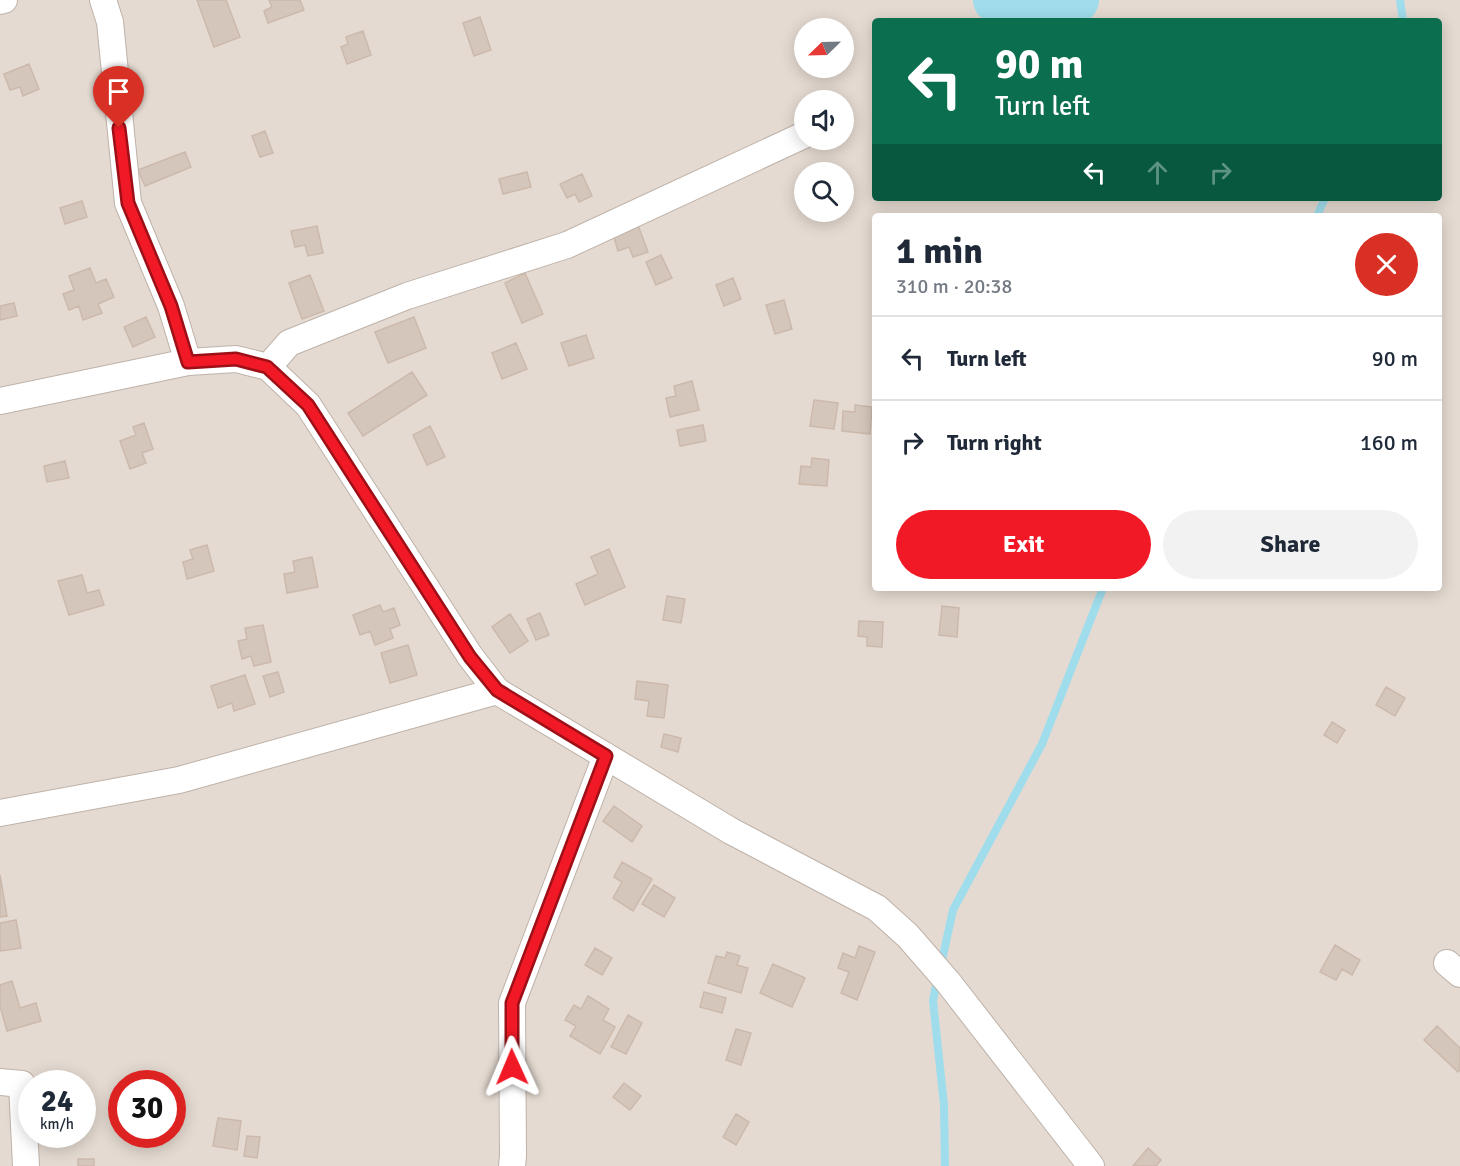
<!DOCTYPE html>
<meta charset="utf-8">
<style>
body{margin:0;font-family:Signika,sans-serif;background:#f2f2f3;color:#1f2937;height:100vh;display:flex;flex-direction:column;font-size:22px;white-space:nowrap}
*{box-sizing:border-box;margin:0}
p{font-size:20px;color:#747a83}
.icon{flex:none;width:33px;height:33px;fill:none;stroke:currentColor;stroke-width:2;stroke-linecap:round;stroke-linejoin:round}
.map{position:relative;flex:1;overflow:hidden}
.details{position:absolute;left:872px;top:213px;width:570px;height:378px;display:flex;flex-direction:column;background:#fff;border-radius:6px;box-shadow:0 3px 15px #0003}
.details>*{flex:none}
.hud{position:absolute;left:872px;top:18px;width:570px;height:183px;border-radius:6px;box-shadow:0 3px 15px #0003;background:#0b6e4f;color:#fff;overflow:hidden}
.needle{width:39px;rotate:247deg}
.fabs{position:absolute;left:794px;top:18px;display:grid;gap:12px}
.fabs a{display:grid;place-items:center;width:60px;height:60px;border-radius:50%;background:#fff;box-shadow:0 3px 15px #0003;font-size:30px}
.speed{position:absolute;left:18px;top:1070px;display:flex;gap:12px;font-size:30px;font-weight:700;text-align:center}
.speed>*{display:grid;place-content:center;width:78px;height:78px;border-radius:50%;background:#fff;box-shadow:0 3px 15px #0003;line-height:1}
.speed small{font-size:15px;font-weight:400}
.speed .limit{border:9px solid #d22;background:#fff;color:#111}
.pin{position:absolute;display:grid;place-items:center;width:51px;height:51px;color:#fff;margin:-62px -26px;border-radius:50% 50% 50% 0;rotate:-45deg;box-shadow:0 0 6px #0007}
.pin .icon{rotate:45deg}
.me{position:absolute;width:66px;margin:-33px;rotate:359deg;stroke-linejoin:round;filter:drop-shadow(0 0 4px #0008)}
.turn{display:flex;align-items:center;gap:21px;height:126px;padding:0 24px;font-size:27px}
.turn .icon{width:78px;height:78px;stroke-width:2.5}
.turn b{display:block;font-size:42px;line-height:51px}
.lanes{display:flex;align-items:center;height:57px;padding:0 24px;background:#0003;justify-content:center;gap:30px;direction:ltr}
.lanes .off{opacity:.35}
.round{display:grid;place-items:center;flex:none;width:63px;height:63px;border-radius:32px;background:#f2f2f3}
.overview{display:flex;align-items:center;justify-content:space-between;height:102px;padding:0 24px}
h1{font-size:36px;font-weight:800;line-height:45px}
.primary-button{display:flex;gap:12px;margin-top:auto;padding:12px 24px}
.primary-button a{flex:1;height:69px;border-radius:36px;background:#f11925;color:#fff;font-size:24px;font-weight:800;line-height:69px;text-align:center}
.primary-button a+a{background:#f2f2f3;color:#1f2937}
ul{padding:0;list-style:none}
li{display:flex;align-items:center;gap:18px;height:84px;padding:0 24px;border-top:2px solid #e0e1e3}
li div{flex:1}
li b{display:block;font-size:22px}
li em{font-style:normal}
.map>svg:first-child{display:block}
.residential{fill:#e4dad1;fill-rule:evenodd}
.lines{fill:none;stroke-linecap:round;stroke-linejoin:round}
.stream{stroke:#a0ddec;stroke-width:8}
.river{stroke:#a0ddec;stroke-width:46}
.building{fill:#d5c6bc;stroke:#ccb9ac;stroke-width:1.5}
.minor-casing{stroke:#beb2a9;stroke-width:28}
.minor{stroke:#fff;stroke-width:26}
.route-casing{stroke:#9d1018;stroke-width:15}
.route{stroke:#f11925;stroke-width:10}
</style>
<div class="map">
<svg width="1460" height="1166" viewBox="0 0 1460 1166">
<rect width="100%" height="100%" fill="#f1eae3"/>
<path class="residential" d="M0 0H1460V1166H0ZM874 21H1438V198H874ZM804 28H843V68H804ZM804 100H843V140H804ZM804 172H843V212H804ZM874 216H1438V588H874ZM32 1083H82V1134H32ZM122 1083H172V1134H122Z"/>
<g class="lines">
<path class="stream" d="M1400 0 1403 21
M1317 216 1325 198
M941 965 953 910 1042 744 1103 588
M937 980 933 1001 944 1105 945 1166"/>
<path class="river" d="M996 0C1023 8 1051 16 1076 0"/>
</g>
<path class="building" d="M197 0H226L240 37 214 47Z
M269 0H300L304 10 268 23 264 11 272 7Z
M480 17 491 50 474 56 463 23Z
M363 31 371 55 347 64 341 47 348 44 346 37Z
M29 64 39 89 23 96 20 87 10 90 4 74Z
M265 131 273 153 260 157 252 136Z
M185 152 191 167 145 186 138 170Z
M527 172 531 187 503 194 499 179Z
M582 174 592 196 579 202 575 194 567 198 560 184Z
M82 201 87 217 65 224 60 208Z
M638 225 648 252 633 257 629 247 618 251 613 234Z
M317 226 323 253 308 256 305 245 295 247 291 231Z
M661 255 672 278 656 285 646 262Z
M90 268 96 283 106 279 114 297 98 304 102 313 83 320 79 306 69 310 63 294 74 290 69 276Z
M525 273 543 314 522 323 505 283Z
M310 275 324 311 302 319 289 283Z
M733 278 741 299 724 306 716 285Z
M784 300 792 329 775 334 766 305Z
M14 303 17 316 0 320V306Z
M146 317 155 337 133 347 124 327Z
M414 317 426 348 388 363 375 332Z
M586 335 594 358 569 366 561 343Z
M516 343 527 369 502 379 492 353Z
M412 372 427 395 363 436 348 413Z
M692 381 699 410 670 417 666 398 676 396 674 386Z
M814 400 838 403 834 429 810 426Z
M855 405 872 407 870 434 842 431 843 411 855 412Z
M144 423 153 449 142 453 146 463 130 469 120 441 136 435 133 427Z
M703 425 706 441 680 446 677 430Z
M430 426 445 457 427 465 413 435Z
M812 458 829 460 827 486 799 484 801 466 811 467Z
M65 461 69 478 47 482 44 466Z
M207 545 214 571 187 579 183 562 193 559 190 550Z
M609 549 625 587 585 605 576 584 598 574 591 557Z
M312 557 318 587 287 593 284 574 295 572 293 561Z
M82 575 87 593 99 590 104 605 69 615 58 581Z
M667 596 685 599 681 623 663 620Z
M380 605 383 612 394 608 400 625 390 629 393 638 375 645 370 631 360 635 353 615Z
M942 606 959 608 957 637 939 635Z
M540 613 549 635 536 640 527 619Z
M510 614 528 641 510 653 492 627Z
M859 621 883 622 882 647 867 646V637L858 636Z
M263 625 271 662 254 666 251 656 242 659 238 641 247 639 245 628Z
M408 645 417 675 390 683 381 653Z
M278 672 284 692 270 697 263 676Z
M245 675 255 704 234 711 232 703 218 708 211 686Z
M637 681 668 685 664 718 647 716 649 701 635 699Z
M1386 687 1405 698 1395 716 1376 705Z
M1332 722 1345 730 1337 743 1324 735Z
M664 734 681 738 678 752 661 747Z
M614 806 642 826 632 842 603 821Z
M622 862 652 879 633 911 613 898 622 882 614 877Z
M0 875 7 916 0 917Z
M654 885 675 898 664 917 642 904Z
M16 920 21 948 0 951V923Z
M1335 945 1360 960 1352 975 1342 969 1336 980 1320 972Z
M859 946 875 952 857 1000 841 993 849 972 838 968 843 953 855 958Z
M595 948 612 958 602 975 585 965Z
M727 952 740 956 737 965 748 968 741 993 708 983 716 956 725 958Z
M773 964 805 978 792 1007 760 993Z
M12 981 20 1008 36 1003 41 1021 7 1031 0 1006V985Z
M704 992 726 998 722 1013 700 1007Z
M588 996 609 1009 603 1020 615 1027 600 1054 570 1036 576 1026 565 1020 574 1005 581 1009Z
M628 1015 642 1023 626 1054 611 1047Z
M1437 1026 1460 1048V1070L1458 1072 1424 1040Z
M736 1029 751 1033 741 1065 726 1060Z
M624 1083 641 1096 630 1110 613 1097Z
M736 1114 749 1122 736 1145 723 1137Z
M218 1118 241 1121 237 1150 213 1146Z
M247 1136 260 1137 257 1158 244 1156Z
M1148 1148 1161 1160 1156 1166H1133Z
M78 1159H94V1166H78Z"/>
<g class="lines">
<g class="minor-casing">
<path id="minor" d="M103 0 110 22 128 203 171 306 188 362
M0 1 4 0
M268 367 289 343 407 296 567 245 804 135
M0 401 188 362 236 359 268 367 308 405 470 656 497 691 731 831 877 908 908 936 948 982 1091 1166
M0 813 179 780 497 691
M1447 963 1460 974
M0 1082 22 1084 26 1166
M512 1166 513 1156 512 1003 606 756"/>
</g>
<use href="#minor" class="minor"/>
</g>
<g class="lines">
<g class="route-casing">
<path id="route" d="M119 128 128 203 171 306 188 362 236 359 267 367 308 405 470 657 497 690 606 756 512 1003V1067"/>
</g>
<use href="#route" class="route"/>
</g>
</svg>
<div class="fabs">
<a><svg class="needle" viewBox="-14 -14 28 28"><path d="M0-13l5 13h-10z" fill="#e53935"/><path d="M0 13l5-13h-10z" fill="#747a83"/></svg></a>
<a><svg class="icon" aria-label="sound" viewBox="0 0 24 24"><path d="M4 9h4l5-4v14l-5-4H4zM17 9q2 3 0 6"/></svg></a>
<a><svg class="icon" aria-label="search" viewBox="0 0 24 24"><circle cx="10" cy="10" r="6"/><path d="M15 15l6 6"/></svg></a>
</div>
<div class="speed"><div>24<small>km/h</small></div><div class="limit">30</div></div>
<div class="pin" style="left:119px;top:128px;background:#d93025"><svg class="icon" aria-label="arrive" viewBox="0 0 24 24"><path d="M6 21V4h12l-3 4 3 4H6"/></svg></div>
<svg class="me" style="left:512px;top:1067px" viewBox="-20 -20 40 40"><path d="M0-17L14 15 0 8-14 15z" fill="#f11925" stroke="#fff" stroke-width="4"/></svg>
<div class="hud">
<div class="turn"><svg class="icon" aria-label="left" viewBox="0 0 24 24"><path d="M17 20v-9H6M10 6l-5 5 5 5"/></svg><div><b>90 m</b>Turn left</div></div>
<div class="lanes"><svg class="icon" aria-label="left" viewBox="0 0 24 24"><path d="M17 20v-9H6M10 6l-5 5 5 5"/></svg><svg class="icon off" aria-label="ahead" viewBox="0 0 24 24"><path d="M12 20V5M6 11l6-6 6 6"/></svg><svg class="icon off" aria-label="right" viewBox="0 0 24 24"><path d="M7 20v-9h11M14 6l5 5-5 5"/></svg></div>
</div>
<section class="details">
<div class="overview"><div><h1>1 min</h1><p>310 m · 20:38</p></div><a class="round" style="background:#d93025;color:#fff"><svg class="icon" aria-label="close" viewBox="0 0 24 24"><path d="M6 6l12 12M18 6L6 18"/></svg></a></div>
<ul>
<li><svg class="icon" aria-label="left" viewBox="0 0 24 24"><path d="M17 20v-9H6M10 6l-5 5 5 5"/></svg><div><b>Turn left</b></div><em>90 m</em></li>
<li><svg class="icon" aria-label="right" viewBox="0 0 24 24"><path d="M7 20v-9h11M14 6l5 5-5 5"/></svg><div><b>Turn right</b></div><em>160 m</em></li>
</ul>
<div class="primary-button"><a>Exit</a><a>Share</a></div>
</section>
</div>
